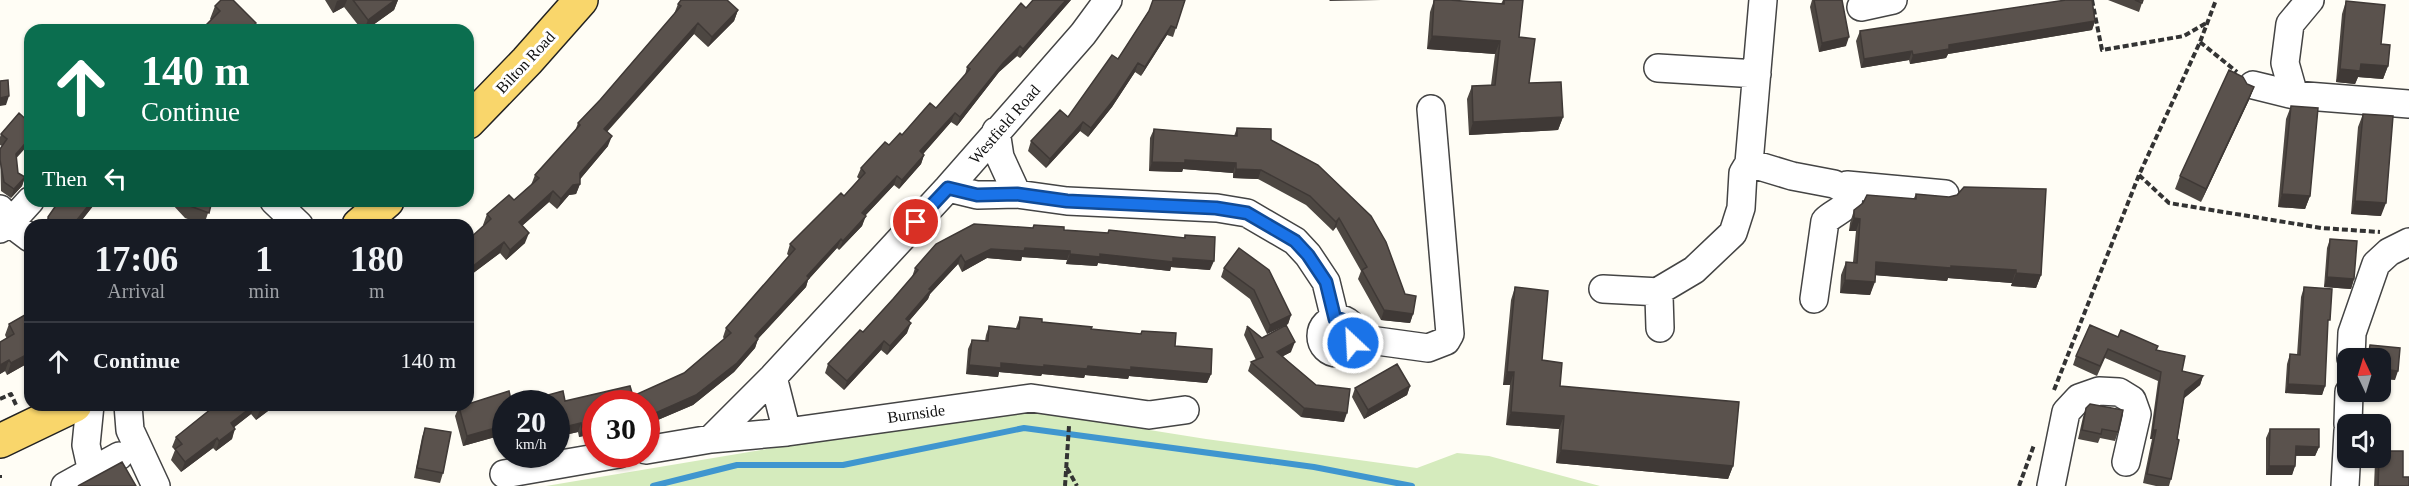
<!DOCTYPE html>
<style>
body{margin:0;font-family:Georgia,serif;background:#20242c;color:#f1f3f6;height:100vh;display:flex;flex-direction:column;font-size:22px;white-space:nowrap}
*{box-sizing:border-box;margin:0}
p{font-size:20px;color:#9ea1a6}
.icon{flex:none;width:33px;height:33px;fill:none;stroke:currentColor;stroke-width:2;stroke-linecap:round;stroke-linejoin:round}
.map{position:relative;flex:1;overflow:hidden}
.details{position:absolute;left:24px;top:219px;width:450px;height:192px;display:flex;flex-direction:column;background:#171b24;border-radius:18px;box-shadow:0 2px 4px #0004}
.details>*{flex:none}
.guide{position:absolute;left:24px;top:24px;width:450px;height:183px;border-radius:18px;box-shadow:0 2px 4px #0004;background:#0b6e4f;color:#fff;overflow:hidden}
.needle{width:39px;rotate:356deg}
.tools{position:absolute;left:2337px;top:348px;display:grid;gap:12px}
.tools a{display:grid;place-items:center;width:54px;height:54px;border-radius:12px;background:#171b24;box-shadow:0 2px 4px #0004;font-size:30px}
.speed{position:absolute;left:492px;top:390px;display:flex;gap:12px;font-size:30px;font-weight:700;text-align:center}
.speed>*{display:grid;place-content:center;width:78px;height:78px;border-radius:50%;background:#171b24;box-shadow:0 2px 4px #0004;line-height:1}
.speed small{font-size:15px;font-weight:400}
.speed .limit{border:9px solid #d22;background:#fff;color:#111}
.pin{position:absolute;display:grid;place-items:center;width:51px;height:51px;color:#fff;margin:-26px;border:3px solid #fff;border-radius:50%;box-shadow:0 2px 6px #0007}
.me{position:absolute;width:66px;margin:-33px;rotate:335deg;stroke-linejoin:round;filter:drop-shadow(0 0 4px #0008)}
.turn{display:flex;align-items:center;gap:21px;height:126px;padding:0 18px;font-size:27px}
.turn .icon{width:78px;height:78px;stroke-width:2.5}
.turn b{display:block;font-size:42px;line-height:51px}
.then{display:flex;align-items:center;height:57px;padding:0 18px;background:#0003;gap:12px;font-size:22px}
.eta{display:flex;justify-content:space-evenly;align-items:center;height:102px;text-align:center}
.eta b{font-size:36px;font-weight:700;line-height:42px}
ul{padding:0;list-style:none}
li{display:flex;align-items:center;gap:18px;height:78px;padding:0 18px;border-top:2px solid #363941}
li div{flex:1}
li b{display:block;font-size:22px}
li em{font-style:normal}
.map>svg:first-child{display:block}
.green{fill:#d5ebbd}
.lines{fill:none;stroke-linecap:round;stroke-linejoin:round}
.stream{stroke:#3f96cf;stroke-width:6}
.minor-casing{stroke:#444;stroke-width:30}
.major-casing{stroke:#222;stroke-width:36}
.path{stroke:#333;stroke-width:4;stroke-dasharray:6 3;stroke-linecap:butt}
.minor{stroke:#fff;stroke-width:27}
.major{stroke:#f9d66b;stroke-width:33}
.wall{fill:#4d4742}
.shaded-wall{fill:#3f3936}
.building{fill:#5a524d;stroke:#3f3936;stroke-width:1.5}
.route-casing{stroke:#114b97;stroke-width:15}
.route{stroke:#1a73e8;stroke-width:10}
.labels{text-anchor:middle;stroke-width:6;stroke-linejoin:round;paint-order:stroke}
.street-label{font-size:16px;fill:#111;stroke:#fff}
</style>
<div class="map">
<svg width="2409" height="486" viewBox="0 0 2409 486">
<rect width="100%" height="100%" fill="#fffdf5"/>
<path class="green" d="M1011 408 1206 439 1417 468 1457 453 1489 456 1600 486H546Z"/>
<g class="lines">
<path class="stream" d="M653 486 737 465H843L1024 428 1314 467 1412 486"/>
<g class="minor-casing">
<path id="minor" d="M1763 0 1749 163 1792 176 1834 184 1842 188 1849 196 1848 204C1841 211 1832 214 1825 221L1814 299
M1861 7 1893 0
M1658 68 1757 74
M2253 85 2294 95 2409 104
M2294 95 2285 63 2290 24 2310 0
M996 131 1000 157 1017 194
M948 188 977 195 1017 194 1067 201 1217 208 1247 213 1295 241 1308 255 1326 282 1335 319
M1842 188 1847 185 1945 194
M274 201 299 225
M0 209 10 223 30 238
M0 229 10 223 30 201
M1603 289 1660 292
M1321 336a17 17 0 1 1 34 0a17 17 0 1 1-34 0Z
M1660 328 1659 296 1662 289 1694 270 1733 233 1741 208 1743 173 1749 163
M1355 338 1428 348 1446 341 1450 334 1431 109
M2351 358 2352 333 2376 264 2389 252 2409 242
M773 377 787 432
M128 405 130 430 156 486
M2348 424 2349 392
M711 439 773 377 948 188 1083 34 1108 0
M646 450 711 439 787 432 1031 398 1149 415 1185 410
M89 472 90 463 86 445 90 405
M504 474 619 454
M65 486 119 456
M2051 486 2066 412 2079 398 2099 391 2119 392 2132 400 2137 414 2126 462
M2345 486 2348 431"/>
</g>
<g class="major-casing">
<path id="major" d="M468 122 527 61 581 0
M359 225 387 201
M0 441 75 405"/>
</g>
<path class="path" d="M2092 0 2102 50 2184 36 2208 22
M2200 42 2237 72
M2139 175 2169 203 2321 228 2380 232
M2054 390 2139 175 2200 42 2216 0
M0 399 11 394 17 407
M1067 468 1077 486
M0 475V478
M1065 486 1069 426
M2019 486 2034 445"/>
<use href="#minor" class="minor"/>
<use href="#major" class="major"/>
</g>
<path class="wall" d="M325 0H398L394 10 366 30H362L344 7 333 13Z
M1071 0 1020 58 1017 56 999 72 957 126 951 122 923 154 924 155 921 164 899 189 894 185 865 216 862 226 839 250 837 248 808 280 806 287 758 339 755 348 734 372 693 405 646 425V404H596V433L579 437 578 432 556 437V404H545L548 395 565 401 633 396 684 373 724 339 723 337 726 328 789 256 787 254 790 244 844 196 859 179 857 177 861 168 936 108 965 75 967 67 1026 8Z
M1185 0 1173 37 1167 35 1141 76 1135 72 1112 107 1088 137 1080 131 1046 168 1028 151 1031 141 1068 117 1118 59 1148 12Z
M1434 0 1501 4 1503 0H1523L1519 37 1529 83 1563 117 1558 130 1469 135 1467 99 1472 86 1491 85 1495 54 1427 49 1430 12Z
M1812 0H1842L1846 46 1819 52 1810 7Z
M2108 0H2143L2139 12Z
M2346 1 2381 44 2388 66 2383 79 2358 77 2355 84 2336 82 2342 14Z
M678 4 738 10 734 21 708 47 694 34 607 132 608 146 580 179V184L576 194 569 195 557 209 549 202 522 226 525 243 506 260 500 253 468 277V239H469L484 226 483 225 487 214 514 200 531 185 535 175 575 131 578 123 600 100 674 14Z
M215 6 256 23 211 20 210 19Z
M2095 21 2092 30 1948 54 1946 58 1910 64 1909 60 1861 68 1856 41 1860 31Z
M2247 84 2254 87 2249 100 2201 202 2175 189 2180 176Z
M2291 106 2310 196 2305 209 2278 207 2286 119Z
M19 113 16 159 18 173 25 177 22 186 11 198 1 191 0 149 2 146 0 145V137L1 134Z
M2363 114 2381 216 2351 214 2358 127Z
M1237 128 1271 140 1405 294 1413 314 1410 323 1381 320 1358 279 1361 271 1336 227 1333 231 1306 205 1258 179 1233 178V173L1183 169 1182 172 1149 171 1150 138 1154 129 1234 136Z
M1916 194 2041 275 2036 288 2011 286 2012 283 1948 278 1947 281 1876 275 1870 295 1840 293 1841 275 1846 262H1853L1856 231H1849L1850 223 1854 210 1914 198Z
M59 201H97L78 225H44L48 217Z
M171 201H212L204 225 185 218 172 204Z
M1034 225 1064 230 1108 233 1109 230 1184 238 1185 235 1210 270 1171 267 1170 271 1098 263 1097 266 1066 264 1067 260 1022 257 1021 261 987 258 962 272 958 264 930 294 928 299 909 321 907 333 887 355 881 350 844 390 825 373 828 364 863 332 893 299 912 277 915 268 1033 228Z
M2330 239 2354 279 2351 289 2324 287 2327 248Z
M1224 268 1291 315 1288 324 1267 334 1250 299 1221 277Z
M30 279V298L26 290Z
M1515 287 1542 360 1560 386 1733 466 1728 479 1556 463 1559 429 1506 425 1510 385H1503L1511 300Z
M2304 287 2327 328 2325 386 2322 395 2285 393 2287 364 2290 354 2297 355 2301 297Z
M30 312V362L7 375 5 371 0 374V343L7 339 5 335 9 324Z
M1020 317 1042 322 1091 329 1140 334 1142 331 1175 346 1211 374 1207 383 1129 376 1128 379 1085 375 1084 378 1042 374 1041 376 999 372 998 377 966 374 968 349 972 340 985 341 986 335 989 326 1016 328Z
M1247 326 1262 338 1291 352 1283 356 1344 422 1301 417 1248 371 1251 362 1256 360 1244 335Z
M2118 337 2157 351 2182 371 2203 376 2200 385 2184 398 2171 479 2169 486H2156L2143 483 2152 439H2150L2158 381 2105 358 2097 376 2073 365 2076 356Z
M1410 386 1407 395 1364 419 1352 397 1355 388Z
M506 404V434L463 446 455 416 459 407Z
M216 405H276L256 420 251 414 234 427 232 439 216 451 213 448 181 472 171 460 175 450 172 447 176 437Z
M2086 408 2118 432 2115 441 2100 438 2098 443 2078 439 2083 417Z
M425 428 443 473 440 483 414 478 422 437Z
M2270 429 2319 447 2315 456H2296L2295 466 2292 475H2266V438Z
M2376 458H2380L2403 477 2409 486H2374L2375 462Z"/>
<path class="shaded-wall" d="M340 0H347L344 7 333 13 337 1Z
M395 0H398L394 10 366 30H364L368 20Z
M1066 0H1071L1020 58 1023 49Z
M1330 0H1381L1329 1Z
M738 10 734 21 708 47 712 37Z
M2095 21 2092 30 1948 54 1946 58 1910 64 1913 55 1949 45Z
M698 23 694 34 600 139 604 129Z
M1171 26 1167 35 1141 76 1145 67Z
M1432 36 1500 41 1495 54 1427 49Z
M1849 37 1846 46 1819 52 1822 43Z
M1020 46 1017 56 999 72 957 126 960 117 1003 63Z
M1912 51 1909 60 1861 68 1864 59Z
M1138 63 1135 72 1112 107 1088 137 1091 128Z
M2361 64 2388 66 2383 79 2358 77 2355 84 2336 82 2340 69Z
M2254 87 2249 100 2201 202 2206 189Z
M9 96 6 105 0 106V98Z
M955 113 951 122 917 161 920 151Z
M1563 117 1558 130 1469 135 1473 122Z
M1083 122 1080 131 1046 168 1050 159Z
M612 136 608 146 577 183 580 173Z
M30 138V143L12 163 16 154Z
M924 155 921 164 899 189 902 180Z
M1185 160 1236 163 1233 173 1183 169 1182 172 1149 171 1152 162Z
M1236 169 1261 170 1258 179 1233 178Z
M897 176 894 185 859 222 862 213Z
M25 177 22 186 11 198 14 189Z
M580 184 576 194 569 195 557 209 561 199 573 185Z
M553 191 549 202 515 232 519 222Z
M2282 194 2310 196 2305 209 2278 207Z
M92 201H97L78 225H73Z
M2355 201 2386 203 2381 216 2351 214Z
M866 216 862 226 839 250 843 241Z
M1339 218 1336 227 1333 231 1336 222Z
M1854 218 1860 219 1856 231H1849Z
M529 233 525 243 506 260 510 250Z
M841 239 837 248 808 280 806 287 752 345 755 336 807 276Z
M504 242 500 253 468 277V270Z
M1025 248 1070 251 1067 260 1022 257 1021 261 987 258 962 272 965 262 991 249Z
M1070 254H1100L1214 261 1210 270 1171 267 1170 271 1098 263 1097 266 1066 264Z
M961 255 958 264 930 294 928 299 903 328 906 319 929 289Z
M1876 262 1951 266 2016 270 2012 283 1948 278 1947 281 1872 275Z
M2016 273 2041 275 2036 288 2011 286Z
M2327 277 2354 279 2351 289 2324 287Z
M1845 280 1875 282 1870 295 1840 293Z
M1384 310 1413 314 1410 323 1381 320Z
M1291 315 1288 324 1267 334 1270 325Z
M911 323 907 333 887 355 890 346Z
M758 339 755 348 734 372 693 405 646 425V416Z
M884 341 881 350 844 390 847 381Z
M1295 342 1291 352 1274 361 1277 352Z
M30 353V362L7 375 11 363Z
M9 360 5 371 0 374V365Z
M1001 363 1131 367 1211 374 1207 383 1129 376 1128 379 1085 375 1084 378 1042 374 1041 376 999 372 998 377 966 374 969 365Z
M2380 369 2398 371 2395 380 2380 379Z
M1507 372H1514L1510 385H1503Z
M2203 376 2200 385 2182 400 2185 391Z
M2288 384 2325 386 2322 395 2285 393Z
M1410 386 1407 395 1364 419 1368 410Z
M254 405H255L251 414 227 433 231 423Z
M266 405H276L256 420 260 410Z
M1304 408 1347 413 1344 422 1301 417Z
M1511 412 1564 416 1559 429 1506 425Z
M581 423 578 432 556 437V429Z
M506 425V434L463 446 467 436Z
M596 425V433L579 437 582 428Z
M235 429 232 439 216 451 219 441Z
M2153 430H2156L2152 439H2150Z
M217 438 213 448 181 472 185 462Z
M2296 446 2319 447 2315 456 2292 455Z
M1561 450 1733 466 1728 479 1556 463Z
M2269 466H2295L2292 475H2266Z"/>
<path class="building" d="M221 0H233L256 23 249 30H201L220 11 215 6Z
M353 0H395L368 20Z
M681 0H727L738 10 712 37 698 23 604 129 612 136 580 173V184L573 185 561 199 553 191 519 222 529 233 510 250 504 242 468 270V239H469L491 219 487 214 509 195 514 200 539 178 535 175 580 125 578 123 600 100 681 6 678 4Z
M1033 0H1066L1023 49 1020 46 1003 63 960 117 955 113 920 151 924 155 902 180 897 176 862 213 866 216 843 241 841 239 807 276 809 278 755 336 758 339 737 363 696 395 651 415 646 416V404H596V425L582 428 581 423 556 429V404H546L550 403 548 395 563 391 565 401 630 386 633 396 684 373 731 333 726 328 795 249 790 244 841 193 844 196 865 173 861 168 885 142 889 145 900 133 902 135 930 103 936 108 970 69 967 67 1021 3 1026 8Z
M1153 0H1185L1176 28 1171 26 1145 67 1138 63 1115 98 1091 128 1083 122 1050 159 1031 141 1060 110 1068 117 1112 55 1118 59 1149 11Z
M1434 0H1449L1504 4V0H1523L1519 37 1535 39 1529 83 1561 82 1563 117 1473 122 1472 86 1495 85 1500 41 1432 36Z
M1814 0H1842L1849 37 1822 43Z
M2066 0H2092L2095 21 1949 45V49L1913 55 1912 51 1864 59 1860 31Z
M2135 0H2143L2142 3Z
M2346 1 2385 5 2381 44 2390 45 2388 66 2361 64 2360 71 2340 69Z
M2229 70 2243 77 2247 84 2254 87 2206 189 2180 176Z
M8 80 9 96 0 98V81Z
M2291 106 2318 108 2310 196 2282 194Z
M19 113 30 123V138L16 154 18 173 25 177 14 189 4 182 0 160V149L7 139 1 134Z
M2363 114 2393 116 2386 203 2355 201Z
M1237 128 1271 129V140L1318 165 1371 216 1386 242 1405 294 1416 296 1413 314 1384 310 1362 270 1367 267 1339 218 1336 222 1310 196 1261 170 1236 169V163L1185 160V163L1152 162 1154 129 1237 136Z
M1964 187 2046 189 2041 275 2016 273V270L1951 266V268L1876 262 1875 282 1845 280 1846 262 1857 263 1860 219 1854 218V210L1863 203 1867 195 1916 199V194L1949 197 1957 195Z
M59 201H92L73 225H52L50 224 48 217Z
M185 201H212L209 213 190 206Z
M974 224 1033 228 1034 225 1064 227V230L1108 233 1109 230 1185 238V235L1215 237 1214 261 1173 258V262L1100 254V257L1070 254V251L1025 248 1024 251 991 249 965 262 961 255 929 289 931 290 906 319 911 323 890 346 884 341 847 381 828 364 860 330 863 332 893 299 918 270 915 268 936 244Z
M2330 239 2357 241 2354 279 2327 277Z
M1239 248 1269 270 1291 315 1270 325 1254 290 1224 268Z
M1515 287 1548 291 1542 360 1562 363 1560 386 1739 402 1733 466 1561 450 1564 416 1511 412 1514 372H1507Z
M2304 287 2332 289 2330 320H2328L2325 386 2288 384 2290 354 2300 355Z
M30 312V353L11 363 9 360 0 365V342L14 334 9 324Z
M1020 317 1042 319V322L1092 327 1091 329 1141 334 1142 331 1176 333 1175 346 1212 349 1211 374 1131 367V370L1088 366 1087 369 1044 365V367L1001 363V368L969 365 972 340 988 341 989 326 1019 329Z
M1286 325 1295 342 1277 352 1316 385 1350 389 1347 413 1304 408 1251 362 1263 357 1247 326 1262 338Z
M2090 325 2118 337 2121 330 2158 346 2156 350 2185 356 2182 371 2203 376 2185 391 2177 439 2179 440 2171 479 2147 474 2156 430H2153L2161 372 2108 349 2100 366 2076 356Z
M2370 345 2400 348 2398 371 2380 369V358H2368Z
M1397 364 1410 386 1368 410 1355 388Z
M509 391 512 404H506V425L467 436 459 407 468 405V404Z
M2090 404 2123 410 2118 432 2102 429 2101 434 2082 430 2086 408Z
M216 405H254L231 423 235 429 219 441 217 438 185 462 175 449 182 444 176 437Z
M256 405H266L260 410Z
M425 428 451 432 443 473 417 468Z
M2270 429H2319V447L2296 446 2295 466H2269Z
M2380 451H2403V477H2409V486H2378L2379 458H2380Z
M122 462 136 486H78Z"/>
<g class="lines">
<g class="route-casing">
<path id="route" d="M916 222 948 188 977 195 1017 194 1067 201 1216 208 1247 213 1295 241 1308 255 1326 282 1335 319C1350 319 1357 329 1353 343"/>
</g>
<use href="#route" class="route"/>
</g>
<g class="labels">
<g class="street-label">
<text transform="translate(525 62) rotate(-47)" y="6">Bilton Road</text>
<text transform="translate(1004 124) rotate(-49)" y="6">Westfield Road</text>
<text transform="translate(916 413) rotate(-8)" y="6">Burnside</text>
</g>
</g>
</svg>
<div class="tools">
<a><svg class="needle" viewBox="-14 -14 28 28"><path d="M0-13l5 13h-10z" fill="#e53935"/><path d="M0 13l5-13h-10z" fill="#9ea1a6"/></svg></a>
<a><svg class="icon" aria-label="sound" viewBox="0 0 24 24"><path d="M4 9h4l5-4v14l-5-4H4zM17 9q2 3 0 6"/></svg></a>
</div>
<div class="speed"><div>20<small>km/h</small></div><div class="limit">30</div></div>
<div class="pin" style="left:916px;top:222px;background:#d93025"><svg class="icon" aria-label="arrive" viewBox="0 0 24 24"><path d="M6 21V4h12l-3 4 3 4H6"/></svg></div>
<svg class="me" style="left:1353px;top:343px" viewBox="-20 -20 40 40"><circle r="17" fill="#1a73e8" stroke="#fff" stroke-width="3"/><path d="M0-11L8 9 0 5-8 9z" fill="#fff"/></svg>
<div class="guide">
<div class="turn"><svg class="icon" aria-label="ahead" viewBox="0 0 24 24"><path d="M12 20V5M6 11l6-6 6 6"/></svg><div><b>140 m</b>Continue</div></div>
<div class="then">Then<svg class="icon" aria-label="left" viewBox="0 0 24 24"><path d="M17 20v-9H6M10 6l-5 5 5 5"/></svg></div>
</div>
<section class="details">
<div class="eta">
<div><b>17:06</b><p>Arrival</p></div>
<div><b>1</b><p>min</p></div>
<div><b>180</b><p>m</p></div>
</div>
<ul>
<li><svg class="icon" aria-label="ahead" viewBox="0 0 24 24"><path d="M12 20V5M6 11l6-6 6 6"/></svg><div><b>Continue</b></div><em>140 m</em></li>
</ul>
</section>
</div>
